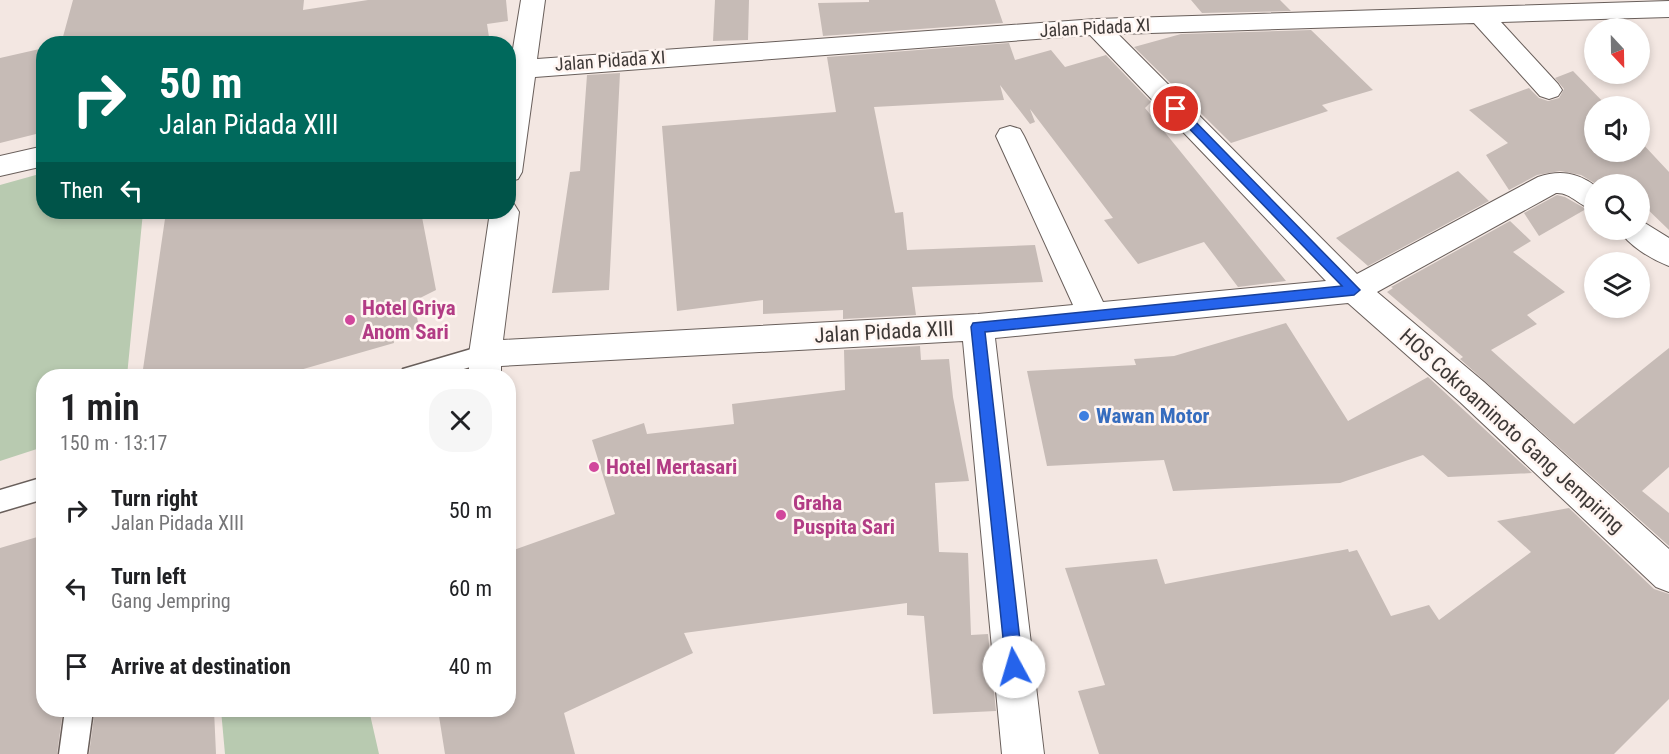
<!DOCTYPE html>
<meta charset="utf-8">
<style>
body{margin:0;font-family:"Roboto Condensed",sans-serif;background:#f6f6f6;color:#202124;height:100vh;display:flex;flex-direction:column;font-size:22px;white-space:nowrap}
*{box-sizing:border-box;margin:0}
p{font-size:20px;color:#757577}
.icon{flex:none;width:33px;height:33px;fill:none;stroke:currentColor;stroke-width:2;stroke-linecap:round;stroke-linejoin:round}
.map{position:relative;flex:1;overflow:hidden}
.side{position:absolute;left:36px;top:369px;width:480px;height:348px;display:flex;flex-direction:column;background:#fff;border-radius:24px;box-shadow:0 3px 9px #0003}
.side>*{flex:none}
.banner{position:absolute;left:36px;top:36px;width:480px;height:183px;border-radius:24px;box-shadow:0 3px 9px #0003;background:#00695c;color:#fff;overflow:hidden}
.needle{width:39px;rotate:158deg}
.buttons{position:absolute;left:1584px;top:18px;display:grid;gap:12px}
.buttons a{display:grid;place-items:center;width:66px;height:66px;border-radius:50%;background:#fff;box-shadow:0 3px 9px #0003;font-size:30px}
.pin{position:absolute;display:grid;place-items:center;width:51px;height:51px;color:#fff;margin:-26px;border:3px solid #fff;border-radius:50%;box-shadow:0 2px 6px #0007}
.me{position:absolute;width:66px;margin:-33px;rotate:354deg;stroke-linejoin:round;filter:drop-shadow(0 0 4px #0008)}
.turn{display:flex;align-items:center;gap:21px;height:126px;padding:0 24px;font-size:27px}
.turn .icon{width:78px;height:78px;stroke-width:2.5}
.turn b{display:block;font-size:42px;line-height:51px}
.then{display:flex;align-items:center;height:57px;padding:0 24px;background:#0003;gap:12px;font-size:22px}
.round{display:grid;place-items:center;flex:none;width:63px;height:63px;border-radius:24px;background:#f6f6f6}
.head{display:flex;align-items:center;justify-content:space-between;height:102px;padding:0 24px}
h1{font-size:36px;font-weight:600;line-height:45px}
ul{padding:0;list-style:none}
li{display:flex;align-items:center;gap:18px;height:78px;padding:0 24px}
li div{flex:1}
li b{display:block;font-size:22px}
li em{font-style:normal}
.map>svg:first-child{display:block}
.green{fill:#b8cab0}
.building{fill:#c6bbb6}
.lines{fill:none;stroke-linecap:round;stroke-linejoin:round}
.service-casing{stroke:#695f5b;stroke-width:3}
.minor-casing{stroke:#695f5b;stroke-width:2}
.service{fill:#fff;fill-rule:evenodd}
.minor{fill:#fff;fill-rule:evenodd}
.route{fill:#2563eb;stroke:#184099;stroke-width:1.5}
.hotel-dot{fill:#d1479c;stroke:#fff5f1;stroke-width:2}
.shop-dot{fill:#3f7fe0;stroke:#fff5f1;stroke-width:2}
.labels{text-anchor:middle;stroke-width:5;stroke-linejoin:round;paint-order:stroke}
.far-street-label{font-size:18px;fill:#3e3937;stroke:#fff5f1}
.hotel-label{font-size:21px;font-weight:bold;fill:#b23c85;stroke:#fff5f1;text-anchor:start}
.street-label{font-size:21px;fill:#3e3937;stroke:#fff5f1}
.shop-label{font-size:21px;font-weight:bold;fill:#366cbe;stroke:#fff5f1;text-anchor:start}
</style>
<div class="map">
<svg width="1669" height="754" viewBox="0 0 1669 754">
<rect width="100%" height="100%" fill="#f3e7e2"/>
<path class="green" d="M43 173 44 212H143L127 376H44L43 447 0 461V185Z
M221 710H369L379 754H225Z"/>
<path class="building" d="M73 0H304L303 10 368 0H506L508 21 487 24 489 37 451 44H417V36L367 44H61Z
M715 0H749L748 40 713 41Z
M869 0H995L1003 23 823 36 818 3 869 2Z
M1191 0H1280L1291 11 1202 13Z
M1311 30 1373 90 1322 105 1328 111 1231 143 1134 47 1181 34Z
M1009 43 1015 60 1051 50 1065 67 1106 55 1151 102 1145 108 1286 281 1238 287 1204 242 1138 264 1104 220 1113 218 1030 109 1035 122 1030 124 1000 85 1004 100 874 107 895 213 903 212 907 250 1035 245 1043 282 912 287 916 315 843 319V310L763 314V300L677 311 662 126 836 112 827 57Z
M44 48V132L0 143V58Z
M1573 71 1607 106H1594V152H1640V141L1669 172V230L1640 202V184H1596L1581 175 1560 171 1537 175 1509 190 1486 155 1508 143 1469 110 1529 88 1539 98 1548 101 1559 98 1564 89 1555 78Z
M620 73 609 290 552 293 570 172 580 171 587 75Z
M1458 171 1489 201 1368 266 1336 238Z
M1557 195 1565 197 1586 209 1539 236 1524 213Z
M166 212H421L436 290 414 301 419 328 393 335 394 343 279 376H142Z
M1510 221 1531 241 1513 252 1565 292 1527 315 1537 324 1491 350 1574 424 1669 348V467L1642 491 1669 513V546L1460 359 1463 357 1387 292 1393 288 1391 287Z
M1286 323 1348 421 1428 377 1532 473 1448 477 1423 455 1340 483 1173 491 1164 460 1047 466 1027 371 1136 365 1134 359 1174 356Z
M920 346 921 360 949 359 953 397 969 481 935 483 939 552 968 553 971 635 988 634 996 711 933 714 924 616 907 615V603L684 633 693 653 564 713 575 754H445L438 710H508V552L615 514 592 440 644 423 647 434 734 424 732 404 845 390 844 350Z
M1569 508 1654 589 1669 594V699L1614 754H1099L1078 691 1105 685 1065 568 1157 559 1165 584 1348 549 1349 552 1357 550 1391 616 1429 605 1439 620 1531 552 1497 521Z
M44 535V710H63L57 754H0V548Z
M95 710H214L216 754H89Z"/>
<g class="lines">
<g class="service-casing">
<path id="service" d="M485 345 493 348 496 354 493 360 441 376H400L403 369Z
M44 477V499L0 512V490Z
M65 710H93L87 754H59Z"/>
</g>
<g class="minor-casing">
<path id="minor" d="M521 0H545L537 59 1096 19 1669 1V17L1501 22 1558 84 1562 90 1558 96 1549 99 1540 96 1474 23 1118 34 1357 274 1538 177C1559 170 1576 172 1594 185V210C1581 207 1570 192 1556 193L1377 292 1484 382 1669 549V592L1656 587 1460 402 1348 303 995 338 1044 754H1002L963 341 501 366V376H469V354L490 212H508V203L514 204 519 212 503 340 978 314 1073 305 996 136 1000 129 1010 126 1020 129 1024 136 1103 302 1326 281 1090 35 535 77 522 172 518 179 508 182V61H511Z
M44 146V166L0 176V156Z
M1640 220 1669 238V266C1653 260 1627 245 1620 230H1640Z"/>
</g>
<use href="#service" class="service"/>
<use href="#minor" class="minor"/>
</g>
<path class="route" d="M1176 105 1180 106 1360 290 1354 295 985 332 1023 667 1020 673 1014 675 1009 673 1006 667 971 327 973 323 1342 286 1173 112V106Z"/>
<g class="hotel-dot">
<circle cx="350" cy="320" r="6"/>
<circle cx="594" cy="467" r="6"/>
<circle cx="781" cy="515" r="6"/>
</g>
<circle class="shop-dot" cx="1084" cy="416" r="6"/>
<g class="labels">
<g class="far-street-label">
<text transform="translate(1095 28) rotate(-3)" y="6">Jalan Pidada XI</text>
<text transform="translate(610 61) rotate(-4)" y="6">Jalan Pidada XI</text>
</g>
<g class="hotel-label">
<text x="362" y="315">Hotel Griya<tspan x="362" dy="24">Anom Sari</tspan></text>
<text x="606" y="474">Hotel Mertasari</text>
<text x="793" y="510">Graha<tspan x="793" dy="24">Puspita Sari</tspan></text>
</g>
<g class="street-label">
<text transform="translate(884 332) rotate(-3)" y="7">Jalan Pidada XIII</text>
<text transform="translate(1512 431) rotate(42)" y="7">HOS Cokroaminoto Gang Jempiring</text>
</g>
<g class="shop-label">
<text x="1096" y="423">Wawan Motor</text>
</g>
</g>
</svg>
<div class="buttons">
<a><svg class="needle" viewBox="-14 -14 28 28"><path d="M0-13l5 13h-10z" fill="#e53935"/><path d="M0 13l5-13h-10z" fill="#757577"/></svg></a>
<a><svg class="icon" aria-label="sound" viewBox="0 0 24 24"><path d="M4 9h4l5-4v14l-5-4H4zM17 9q2 3 0 6"/></svg></a>
<a><svg class="icon" aria-label="search" viewBox="0 0 24 24"><circle cx="10" cy="10" r="6"/><path d="M15 15l6 6"/></svg></a>
<a><svg class="icon" aria-label="layers" viewBox="0 0 24 24"><path d="M12 4l9 5-9 5-9-5zM3 14l9 5 9-5"/></svg></a>
</div>
<div class="pin" style="left:1176px;top:109px;background:#d93025"><svg class="icon" aria-label="arrive" viewBox="0 0 24 24"><path d="M6 21V4h12l-3 4 3 4H6"/></svg></div>
<svg class="me" style="left:1014px;top:667px" viewBox="-20 -20 40 40"><circle r="19" fill="#fff"/><path d="M0-13L10 11 0 6-10 11z" fill="#2563eb"/></svg>
<div class="banner">
<div class="turn"><svg class="icon" aria-label="right" viewBox="0 0 24 24"><path d="M7 20v-9h11M14 6l5 5-5 5"/></svg><div><b>50 m</b>Jalan Pidada XIII</div></div>
<div class="then">Then<svg class="icon" aria-label="left" viewBox="0 0 24 24"><path d="M17 20v-9H6M10 6l-5 5 5 5"/></svg></div>
</div>
<section class="side">
<div class="head"><div><h1>1 min</h1><p>150 m · 13:17</p></div><a class="round"><svg class="icon" aria-label="close" viewBox="0 0 24 24"><path d="M6 6l12 12M18 6L6 18"/></svg></a></div>
<ul>
<li><svg class="icon" aria-label="right" viewBox="0 0 24 24"><path d="M7 20v-9h11M14 6l5 5-5 5"/></svg><div><b>Turn right</b><p>Jalan Pidada XIII</p></div><em>50 m</em></li>
<li><svg class="icon" aria-label="left" viewBox="0 0 24 24"><path d="M17 20v-9H6M10 6l-5 5 5 5"/></svg><div><b>Turn left</b><p>Gang Jempring</p></div><em>60 m</em></li>
<li><svg class="icon" aria-label="arrive" viewBox="0 0 24 24"><path d="M6 21V4h12l-3 4 3 4H6"/></svg><div><b>Arrive at destination</b></div><em>40 m</em></li>
</ul>
</section>
</div>
